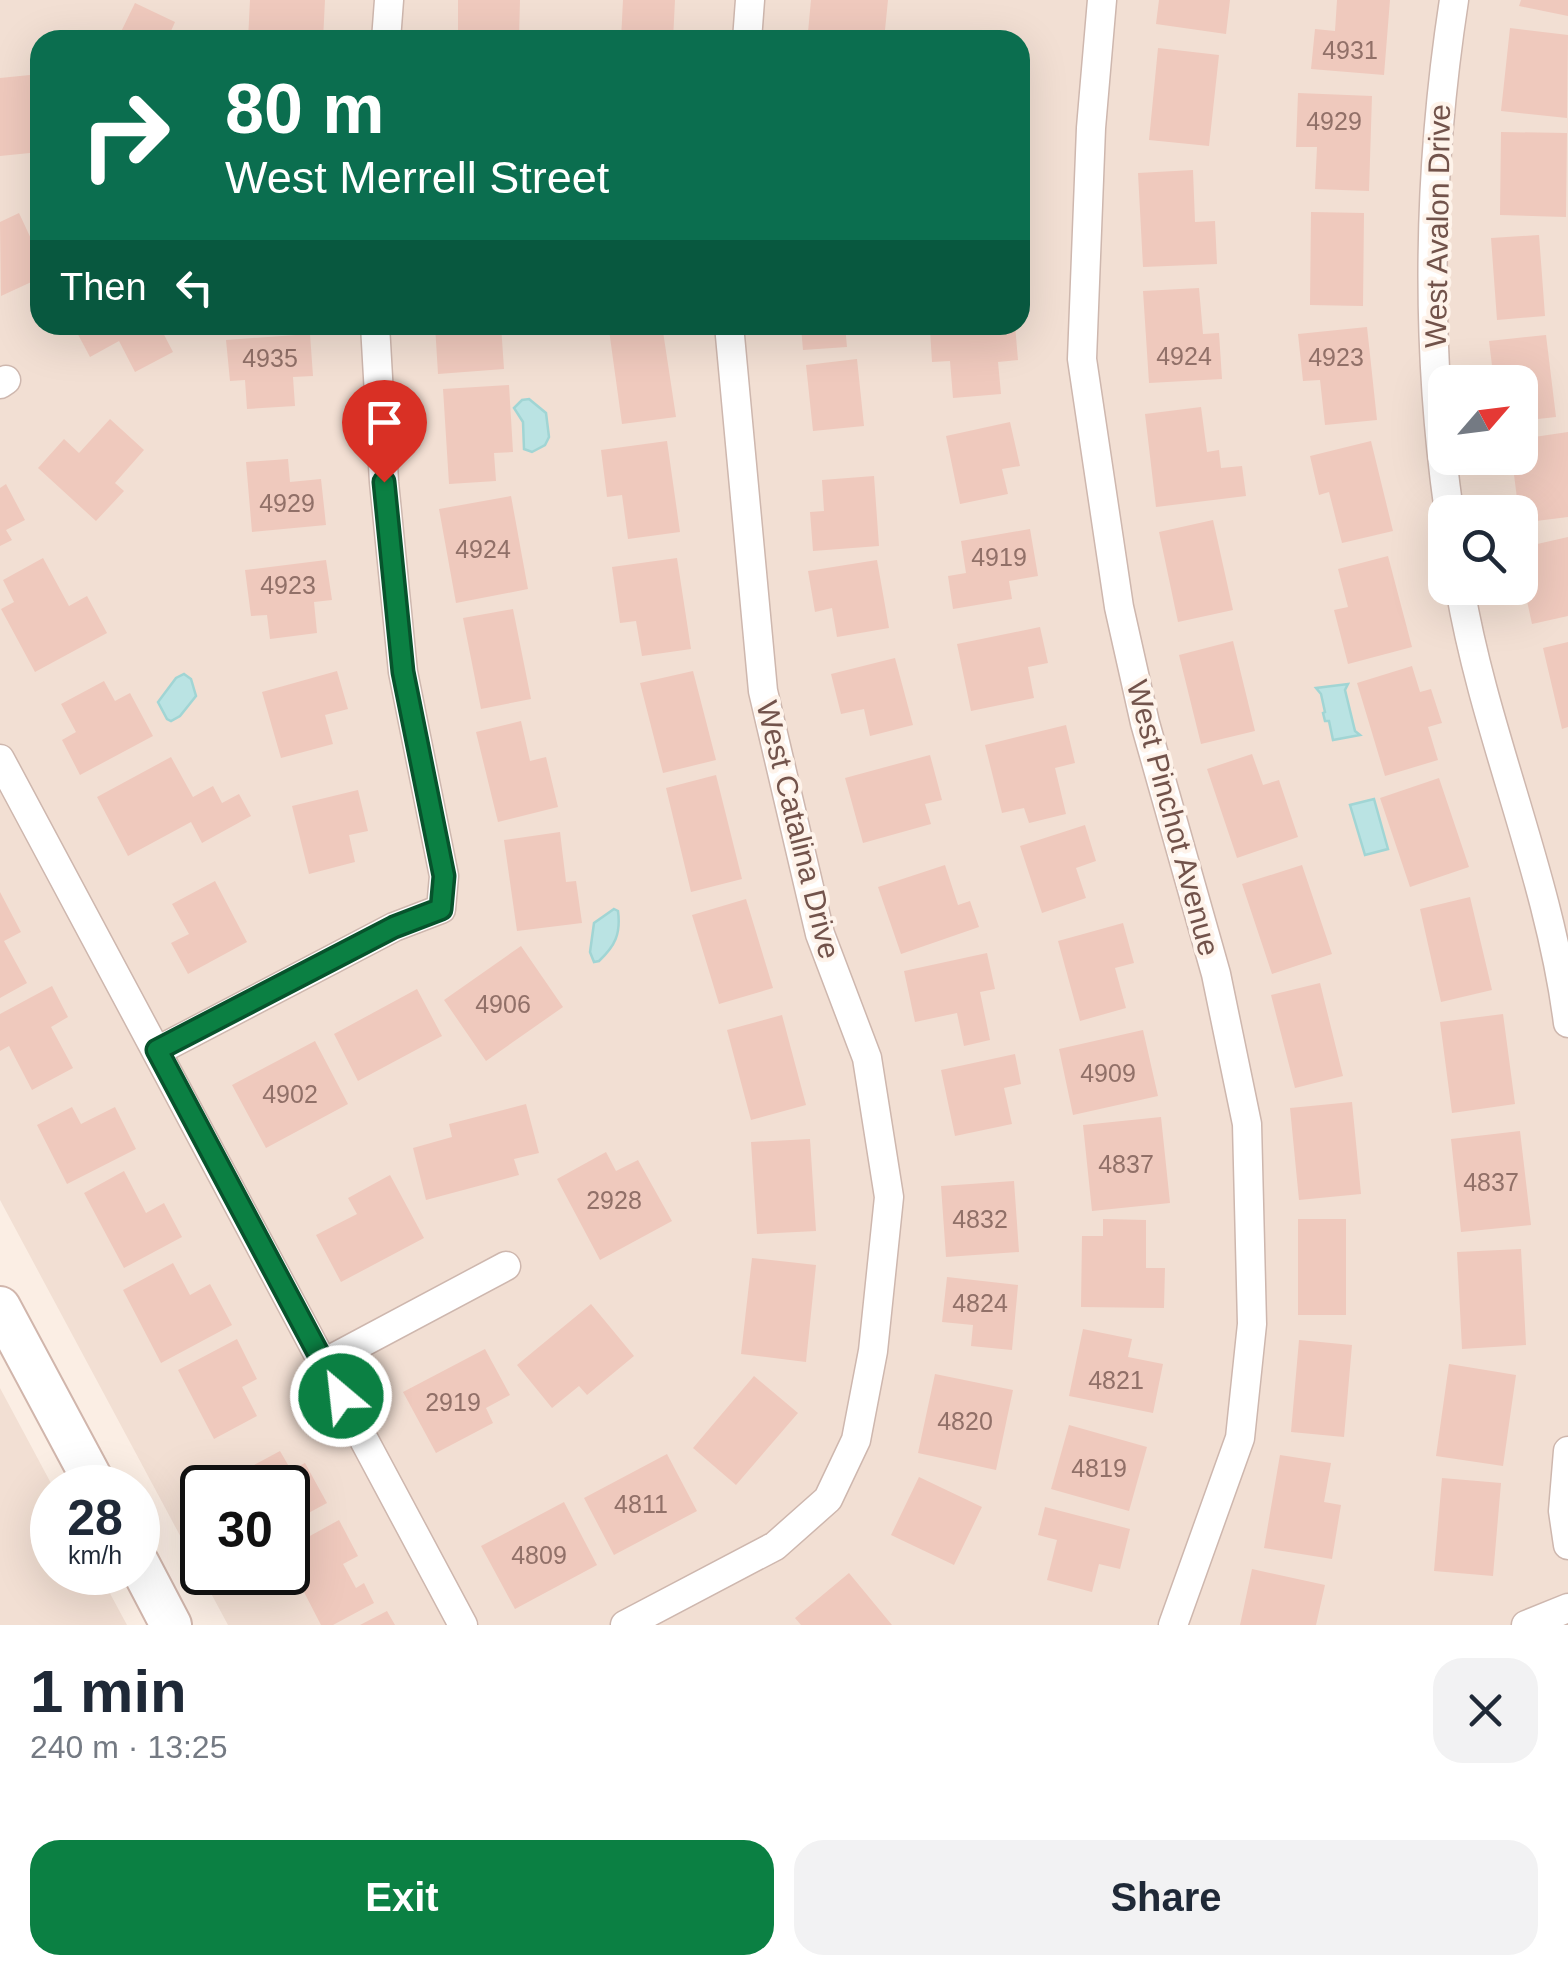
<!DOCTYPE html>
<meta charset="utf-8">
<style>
body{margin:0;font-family:Helvetica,sans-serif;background:#f2f2f3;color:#1f2937;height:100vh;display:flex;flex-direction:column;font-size:38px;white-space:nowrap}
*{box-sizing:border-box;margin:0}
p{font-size:32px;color:#747a83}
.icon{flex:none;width:55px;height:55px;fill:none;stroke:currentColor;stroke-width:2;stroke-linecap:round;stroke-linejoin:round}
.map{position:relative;height:1625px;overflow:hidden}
.details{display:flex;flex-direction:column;background:#fff;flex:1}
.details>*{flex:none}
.banner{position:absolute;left:30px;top:30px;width:1000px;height:305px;border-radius:30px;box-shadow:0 10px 40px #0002;background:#0b6e4f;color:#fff;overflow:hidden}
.needle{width:65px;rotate:62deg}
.buttons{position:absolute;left:1428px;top:365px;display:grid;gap:20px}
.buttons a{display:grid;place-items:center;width:110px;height:110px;border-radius:20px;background:#fff;box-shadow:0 10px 40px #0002;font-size:50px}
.speed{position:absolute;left:30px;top:1465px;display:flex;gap:20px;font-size:50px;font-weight:700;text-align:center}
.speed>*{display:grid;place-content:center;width:130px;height:130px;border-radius:50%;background:#fff;box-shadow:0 10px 40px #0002;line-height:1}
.speed small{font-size:25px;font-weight:400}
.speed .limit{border:5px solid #111;border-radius:15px;background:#fff;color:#111}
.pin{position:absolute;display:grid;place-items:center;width:85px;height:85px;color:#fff;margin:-102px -42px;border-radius:50% 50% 50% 0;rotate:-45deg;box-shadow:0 0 10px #0007}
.pin .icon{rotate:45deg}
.me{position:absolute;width:110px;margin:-55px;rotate:332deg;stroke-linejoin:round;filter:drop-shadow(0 0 8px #0008)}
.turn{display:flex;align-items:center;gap:35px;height:210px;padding:0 30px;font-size:45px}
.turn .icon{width:130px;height:130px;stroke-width:2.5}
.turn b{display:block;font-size:70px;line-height:85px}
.then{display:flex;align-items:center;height:95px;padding:0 30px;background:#0003;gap:20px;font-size:38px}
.round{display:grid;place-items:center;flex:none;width:105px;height:105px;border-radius:30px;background:#f2f2f3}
.summary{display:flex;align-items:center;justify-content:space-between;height:170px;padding:0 30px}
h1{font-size:60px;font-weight:700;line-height:75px}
.button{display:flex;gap:20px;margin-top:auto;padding:20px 30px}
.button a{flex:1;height:115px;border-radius:30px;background:#0b8043;color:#fff;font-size:40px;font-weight:700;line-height:115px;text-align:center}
.button a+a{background:#f2f2f3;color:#1f2937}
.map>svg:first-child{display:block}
.residential{fill:#f2dfd3;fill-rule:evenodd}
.water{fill:#bae3e3;stroke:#a1d5d4;stroke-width:2.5}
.building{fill:#efc9bd}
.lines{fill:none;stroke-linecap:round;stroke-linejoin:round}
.minor-casing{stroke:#ceb7ae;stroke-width:31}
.secondary-casing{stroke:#d1b6ac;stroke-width:44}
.minor{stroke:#fff;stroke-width:28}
.secondary{stroke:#fff;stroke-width:40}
.route-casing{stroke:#07532c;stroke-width:25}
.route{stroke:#0b8043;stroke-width:18}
.labels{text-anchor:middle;stroke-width:8;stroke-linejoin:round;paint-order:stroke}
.number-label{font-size:25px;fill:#917068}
.street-label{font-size:30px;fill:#72534b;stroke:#fef3ea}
</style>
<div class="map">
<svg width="1568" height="1625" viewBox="0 0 1568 1625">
<rect width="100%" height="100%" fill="#fbeee4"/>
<path class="residential" d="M0 0H1568V1625H228L0 1200ZM40 40H1020V325H40ZM1445 382H1520V458H1445ZM1445 512H1520V588H1445ZM202 1488H288V1572H202Z
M0 1388 53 1487 52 1572 99 1573 127 1625H0Z"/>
<path class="water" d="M529 399 546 413 549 437 545 445 532 452 524 449 523 422 514 408 522 400Z
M184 674 191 679 196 696 180 716 171 721 167 719 158 702 176 678Z
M1348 684 1345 690 1355 731 1360 735 1333 740 1329 721H1325L1323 713 1325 712 1321 694 1316 688Z
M1374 799 1388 849 1365 855 1350 805Z
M614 909 618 911C621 934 615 946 599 961L594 962 590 952 594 923Z"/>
<path class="building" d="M250 0H325L323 40H248Z
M458 0H520L519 36H458Z
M623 0H675L673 40H621Z
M811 0H888L884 40 808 32Z
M1159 0H1230L1226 34 1156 24Z
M1337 0H1390L1384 75 1311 69 1315 29 1335 31Z
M1521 0H1568V16L1519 6Z
M135 3 175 22 167 40H117Z
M1510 28 1568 35 1567 118 1501 111Z
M938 30 993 33 992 40H937Z
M1158 48 1219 55 1209 146 1149 140Z
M40 74V152L0 156V78Z
M1298 93 1372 96 1369 191 1315 189 1317 147H1296Z
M1501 132 1567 133 1566 217 1500 215Z
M1193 170 1195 222 1215 221 1217 264 1143 267 1138 173Z
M1311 212 1364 213 1363 306 1310 305Z
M19 213 40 258V278L1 296 0 222Z
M1539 235 1545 316 1497 320 1491 238Z
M1199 288 1203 334 1219 333 1222 379 1149 383 1143 291Z
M73 325H159L173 352 135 372 119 341 90 357Z
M435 325H501L504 369 438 374Z
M641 325H662L676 417 622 424 609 330Z
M845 325 847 347 803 350 801 327Z
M1015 325 1018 360 998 362 1001 394 953 398 950 361 932 362 930 330Z
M1367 327 1377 420 1325 425 1320 380 1303 381 1298 334Z
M310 334 313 376 293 377 295 406 247 409 245 380 230 381 226 340Z
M1546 335 1556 417 1520 421V382H1494L1489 341Z
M857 359 864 426 813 431 806 365Z
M509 385 513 452 494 453 496 481 449 484 443 389Z
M1201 407 1207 452 1219 450 1221 468 1242 466 1246 496 1156 507 1145 414Z
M110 419 144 450 115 483 124 491 96 521 38 468 64 439 79 453Z
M1010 422 1020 466 1002 469 1008 494 960 504 946 436Z
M1568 432V517L1520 523 1512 458H1520V439Z
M667 441 680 532 628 539 622 495 607 497 601 450Z
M1371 441 1393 531 1342 543 1329 492 1319 495 1310 456Z
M288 459 290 482 321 479 326 525 252 532 246 462Z
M874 476 879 546 813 551 810 512 824 511 822 480Z
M6 484 25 520 6 530 12 540 0 546V488Z
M511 496 528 589 456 603 439 509Z
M1213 520 1233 610 1178 622 1159 532Z
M1030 529 1038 576 1009 581 1012 599 953 609 948 576 966 573 961 541Z
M1568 537V616L1532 624 1520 569V548Z
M1388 556 1412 647 1348 664 1334 610 1348 607 1338 569Z
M43 558 69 606 87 596 107 633 35 672 1 609 14 602 3 580Z
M677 558 691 649 642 656 636 621 620 623 612 567Z
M326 560 332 600 314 602 317 633 270 639 267 615 251 616 245 570Z
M877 560 889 628 837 637 832 608 815 612 808 571Z
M513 609 531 699 481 709 463 618Z
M1040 627 1048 663 1028 667 1034 698 971 711 957 644Z
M1233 641 1255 731 1201 744 1179 655Z
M1568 642V727L1562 729 1543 648Z
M895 658 913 725 870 736 864 709 841 714 831 674Z
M1412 666 1420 692 1431 689 1442 723 1428 727 1438 760 1385 776 1357 683Z
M337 671 348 709 325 715 333 744 281 758 262 692Z
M693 671 716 760 663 773 640 683Z
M104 681 115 701 130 693 153 736 80 775 62 740 76 732 61 704Z
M521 721 530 761 546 757 558 807 498 822 476 732Z
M1066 725 1075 763 1055 768 1066 814 1029 823 1024 808 1002 813 985 745Z
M1252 754 1263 785 1279 780 1298 837 1237 858 1207 769Z
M930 755 942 800 925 804 931 824 863 843 845 778Z
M171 757 193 797 213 786 222 803 239 794 251 816 202 843 191 822 128 856 97 797Z
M716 775 742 879 691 892 666 788Z
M1439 778 1469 867 1410 887 1380 798Z
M358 790 368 831 349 835 355 862 309 874 292 806Z
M1085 825 1096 861 1076 868 1086 898 1042 913 1020 846Z
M560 832 566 882 576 881 582 923 517 931 504 840Z
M945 865 958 905 970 901 979 927 901 954 878 887Z
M1302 865 1332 954 1272 974 1242 884Z
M215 881 247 942 188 974 171 943 189 934 172 904Z
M0 892 21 932 4 941 27 983 0 998Z
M1470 897 1492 990 1441 1002 1420 909Z
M746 899 773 988 719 1004 692 915Z
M1123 923 1134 963 1115 968 1126 1008 1080 1021 1058 941Z
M521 946 563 1007 486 1061 444 1000Z
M987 953 995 989 980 992 990 1040 964 1046 957 1013 915 1022 904 971Z
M1320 983 1343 1076 1295 1088 1271 995Z
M52 986 68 1017 51 1027 73 1068 32 1090 9 1046 0 1051V1014Z
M417 989 442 1036 358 1081 334 1034Z
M1503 1014 1515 1104 1452 1113 1440 1022Z
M782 1015 806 1105 751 1120 727 1030Z
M1143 1030 1158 1096 1073 1115 1059 1049Z
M315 1041 348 1104 266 1148 232 1085Z
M1015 1054 1021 1084 1004 1088 1012 1124 955 1136 941 1070Z
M1352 1102 1361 1194 1299 1200 1290 1108Z
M526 1104 539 1153 514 1159 519 1175 426 1200 413 1148 452 1137 449 1124Z
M72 1107 81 1124 115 1107 136 1149 67 1184 37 1125Z
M1161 1117 1170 1203 1092 1211 1083 1125Z
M1520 1131 1531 1225 1461 1232 1451 1139Z
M810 1139 816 1231 757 1234 751 1142Z
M606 1152 616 1171 638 1160 672 1221 600 1260 557 1179Z
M124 1171 146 1213 164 1203 182 1237 124 1268 84 1193Z
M390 1175 424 1238 341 1282 316 1235 357 1214 348 1198Z
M1014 1181 1019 1252 946 1257 941 1186Z
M1103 1219 1146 1220V1268H1165L1164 1308 1081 1307 1082 1236H1103Z
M1298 1219H1346V1315H1298Z
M1521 1249 1526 1345 1462 1349 1457 1252Z
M752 1258 816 1265 806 1362 741 1354Z
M173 1263 190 1295 210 1284 232 1325 161 1363 123 1290Z
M947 1277 1018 1285 1012 1350 971 1346 973 1325 942 1322Z
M591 1304 634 1356 587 1395 579 1386 552 1408 517 1365Z
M1083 1329 1132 1339 1128 1357 1163 1364 1153 1413 1069 1396Z
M237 1339 257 1379 242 1387 257 1416 214 1439 178 1370Z
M1299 1340 1352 1345 1344 1437 1291 1432Z
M485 1349 510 1395 486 1408 493 1423 436 1453 403 1392Z
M1449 1364 1516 1375 1503 1466 1436 1456Z
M935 1374 1013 1390 996 1470 918 1453Z
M754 1376 798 1413 736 1485 693 1448Z
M1069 1425 1147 1447 1129 1511 1051 1489Z
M280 1451 291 1470 305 1463 327 1503 288 1524V1488H238L232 1477Z
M667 1454 697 1511 614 1555 584 1498Z
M1280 1455 1331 1463 1324 1502 1341 1505 1332 1559 1264 1548Z
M919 1477 982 1507 954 1565 891 1535Z
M1442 1478 1501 1483 1493 1576 1434 1571Z
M564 1502 597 1565 515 1609 481 1546Z
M1045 1507 1130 1529 1120 1569 1099 1564 1092 1592 1047 1580 1057 1540 1038 1535Z
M339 1520 358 1556 343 1564 356 1588 364 1583 374 1603 333 1625H321L288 1561V1548Z
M1252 1569 1325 1585 1316 1625H1240Z
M849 1573 892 1625H801L795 1618Z
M387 1611 395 1625H360Z"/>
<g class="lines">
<g class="minor-casing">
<path id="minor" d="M1102 0 1091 128 1082 359 1119 607 1145 723 1216 974 1247 1124 1252 1324 1240 1438 1173 1625
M386 40 389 0
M747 40 750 0
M0 384 6 380
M1449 512C1425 342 1428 169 1454 0
M1460 588C1485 735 1549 874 1568 1023
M0 759 463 1625
M157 1051 394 927 441 909 444 876 403 672 384 482 375 325
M324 1363 506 1266
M1568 1451 1563 1511 1568 1545
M625 1625 775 1546 828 1499 856 1440 873 1351 889 1197 867 1058 820 934 763 691 729 325
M1526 1625 1568 1608"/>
</g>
<g class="secondary-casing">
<path id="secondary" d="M0 1307 97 1488
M138 1562 171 1625"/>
</g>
<use href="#minor" class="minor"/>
<use href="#secondary" class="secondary"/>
</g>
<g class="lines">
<g class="route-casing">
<path id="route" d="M341 1396 157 1050 394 927 441 909 444 876 403 672 384 482"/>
</g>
<use href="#route" class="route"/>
</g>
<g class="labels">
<g class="number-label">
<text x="1350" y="59">4931</text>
<text x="1334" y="130">4929</text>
<text x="1184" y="365">4924</text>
<text x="1336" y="366">4923</text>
<text x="270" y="367">4935</text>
<text x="287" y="512">4929</text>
<text x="483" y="558">4924</text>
<text x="999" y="566">4919</text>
<text x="288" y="594">4923</text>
<text x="503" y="1013">4906</text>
<text x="1108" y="1082">4909</text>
<text x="290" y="1103">4902</text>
<text x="1126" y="1173">4837</text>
<text x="1491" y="1191">4837</text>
<text x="614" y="1209">2928</text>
<text x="980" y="1228">4832</text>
<text x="980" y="1312">4824</text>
<text x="1116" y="1389">4821</text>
<text x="453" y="1411">2919</text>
<text x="965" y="1430">4820</text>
<text x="1099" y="1477">4819</text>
<text x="641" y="1513">4811</text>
<text x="539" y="1564">4809</text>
</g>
<g class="street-label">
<text transform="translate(1438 226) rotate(-89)" y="10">West Avalon Drive</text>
<text transform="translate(1173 818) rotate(75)" y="10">West Pinchot Avenue</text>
<text transform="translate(798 830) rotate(76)" y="10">West Catalina Drive</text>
</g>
</g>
</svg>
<div class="buttons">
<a><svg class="needle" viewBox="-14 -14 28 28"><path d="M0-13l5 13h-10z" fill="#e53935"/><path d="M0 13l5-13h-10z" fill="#747a83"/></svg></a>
<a><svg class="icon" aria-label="search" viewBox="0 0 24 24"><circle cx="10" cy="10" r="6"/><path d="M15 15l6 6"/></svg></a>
</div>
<div class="speed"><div>28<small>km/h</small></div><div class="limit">30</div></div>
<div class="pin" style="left:384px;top:482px;background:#d93025"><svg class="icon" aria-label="arrive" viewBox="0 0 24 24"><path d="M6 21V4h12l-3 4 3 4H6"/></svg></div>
<svg class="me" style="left:341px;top:1396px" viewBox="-20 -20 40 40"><circle r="17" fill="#0b8043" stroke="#fff" stroke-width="3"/><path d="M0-11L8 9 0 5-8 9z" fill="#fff"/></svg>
<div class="banner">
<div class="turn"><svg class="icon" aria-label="right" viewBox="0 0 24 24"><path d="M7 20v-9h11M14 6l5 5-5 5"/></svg><div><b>80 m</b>West Merrell Street</div></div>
<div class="then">Then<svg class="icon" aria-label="left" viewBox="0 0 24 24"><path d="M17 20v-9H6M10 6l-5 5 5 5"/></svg></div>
</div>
</div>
<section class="details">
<div class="summary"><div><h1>1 min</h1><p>240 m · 13:25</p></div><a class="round"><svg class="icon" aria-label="close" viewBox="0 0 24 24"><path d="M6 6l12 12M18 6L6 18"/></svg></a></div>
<div class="button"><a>Exit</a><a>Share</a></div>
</section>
